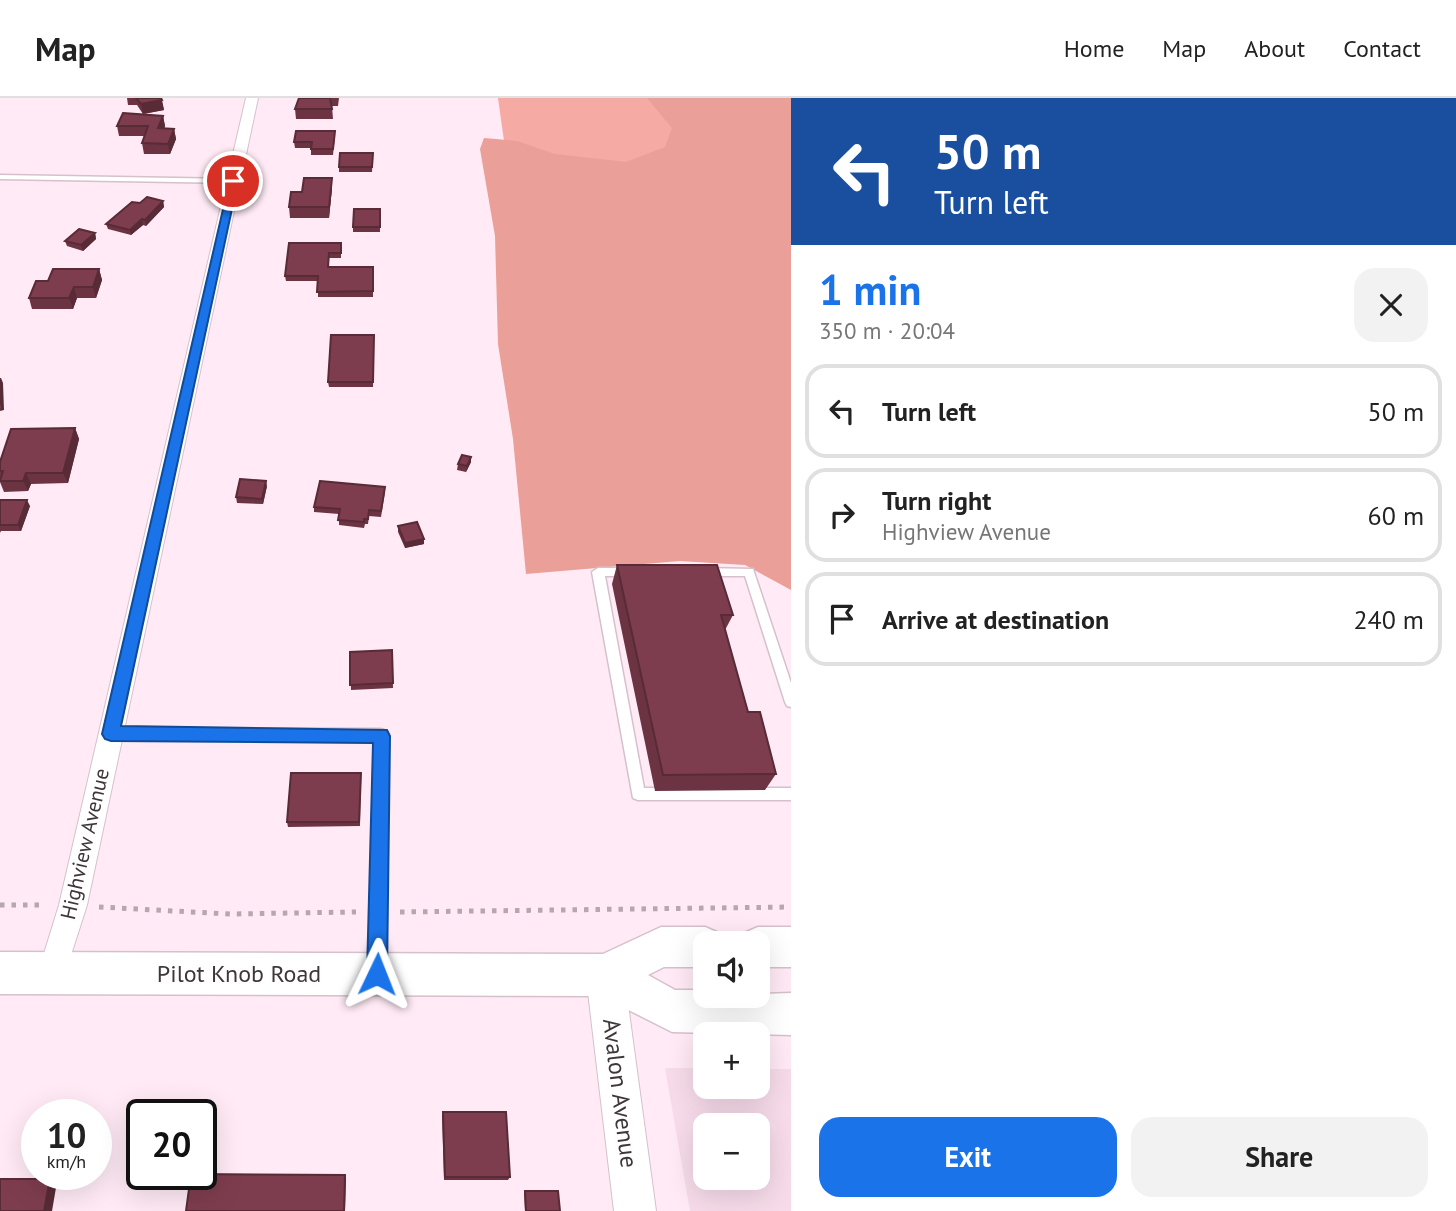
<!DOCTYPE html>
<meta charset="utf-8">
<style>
body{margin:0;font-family:"PT Sans",sans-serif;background:#f2f2f2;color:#222;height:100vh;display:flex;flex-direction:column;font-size:26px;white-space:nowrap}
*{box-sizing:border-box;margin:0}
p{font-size:23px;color:#767676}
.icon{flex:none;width:38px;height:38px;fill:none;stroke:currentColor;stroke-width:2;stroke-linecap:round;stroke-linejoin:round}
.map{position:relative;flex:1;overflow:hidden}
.drawer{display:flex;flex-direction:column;background:#fff;width:665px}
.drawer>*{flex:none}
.banner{background:#1a4fa0;color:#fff;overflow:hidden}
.buttons{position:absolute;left:693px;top:833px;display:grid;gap:14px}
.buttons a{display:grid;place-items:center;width:77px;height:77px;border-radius:14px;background:#fff;box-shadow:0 7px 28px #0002;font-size:35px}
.speed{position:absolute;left:21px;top:1001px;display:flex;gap:14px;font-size:35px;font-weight:700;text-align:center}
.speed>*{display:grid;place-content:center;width:91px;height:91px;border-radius:50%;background:#fff;box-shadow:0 7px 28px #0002;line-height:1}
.speed small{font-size:18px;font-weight:400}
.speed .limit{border:4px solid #111;border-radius:10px;background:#fff;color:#111}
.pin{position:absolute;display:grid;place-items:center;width:60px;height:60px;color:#fff;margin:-30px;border:4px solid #fff;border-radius:50%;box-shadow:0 2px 7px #0007}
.me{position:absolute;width:77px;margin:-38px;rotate:2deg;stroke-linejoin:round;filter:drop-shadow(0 0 5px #0008)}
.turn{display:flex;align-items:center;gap:24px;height:147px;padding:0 28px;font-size:32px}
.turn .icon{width:91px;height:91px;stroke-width:2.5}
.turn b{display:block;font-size:49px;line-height:60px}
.round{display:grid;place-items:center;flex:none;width:74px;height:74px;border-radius:21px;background:#f2f2f2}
.head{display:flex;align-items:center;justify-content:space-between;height:119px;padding:0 28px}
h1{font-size:42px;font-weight:700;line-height:52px;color:#1a73e8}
.button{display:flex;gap:14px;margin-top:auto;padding:14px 28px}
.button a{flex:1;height:80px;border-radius:21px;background:#1a73e8;color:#fff;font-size:28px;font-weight:700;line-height:80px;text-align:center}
.button a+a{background:#f2f2f2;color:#222}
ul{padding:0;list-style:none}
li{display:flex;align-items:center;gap:21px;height:94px;margin:0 14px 10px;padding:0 14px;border:4px solid #e0e0e0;border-radius:21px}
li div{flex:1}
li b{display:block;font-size:26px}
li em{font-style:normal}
header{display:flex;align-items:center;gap:42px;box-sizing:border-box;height:98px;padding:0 35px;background:#fff;border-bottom:2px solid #e0e0e0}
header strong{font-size:33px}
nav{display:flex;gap:38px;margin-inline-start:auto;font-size:24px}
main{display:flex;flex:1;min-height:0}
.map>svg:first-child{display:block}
.built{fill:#f7dbea;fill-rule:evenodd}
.green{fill:#f5aaa4}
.forest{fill:#ea9f99}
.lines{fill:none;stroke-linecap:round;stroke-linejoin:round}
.service-casing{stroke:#d5c1cb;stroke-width:3}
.minor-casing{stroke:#d5c1cb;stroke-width:2}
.tertiary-casing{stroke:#d5c1cb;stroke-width:2}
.secondary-casing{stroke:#d5c1cb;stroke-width:3}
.path{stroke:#b6a6ae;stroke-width:5;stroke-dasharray:4.5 7;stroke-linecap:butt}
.service{fill:#fff;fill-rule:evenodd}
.minor{fill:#fff;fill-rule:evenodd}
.tertiary{fill:#fff;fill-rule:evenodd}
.secondary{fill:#fff;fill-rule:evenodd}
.wall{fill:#6c3443}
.shaded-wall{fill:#582b37}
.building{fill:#7e3d4e;stroke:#582b37;stroke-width:2}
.route{fill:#1a73e8;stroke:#114b97;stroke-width:2}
.labels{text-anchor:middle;stroke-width:7;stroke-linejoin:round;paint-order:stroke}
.street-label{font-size:21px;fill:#3e363a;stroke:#fefefe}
.near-street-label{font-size:24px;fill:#3e363a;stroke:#fefefe}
</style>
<header>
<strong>Map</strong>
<nav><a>Home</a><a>Map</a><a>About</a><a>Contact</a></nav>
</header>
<main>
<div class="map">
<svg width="791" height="1113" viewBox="0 0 791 1113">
<rect width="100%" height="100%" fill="#ffeaf5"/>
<path class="built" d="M665 970H705V989H758V971H791V1113H690ZM705 1027H758V1080H705Z"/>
<path class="green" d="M498 0H791L515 122Z"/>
<path class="forest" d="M647 0H791V492L745 467 680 463 526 476 513 341 498 246 495 138 480 51 484 40 517 43 555 56 626 64 665 49 672 30Z"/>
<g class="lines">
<g class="service-casing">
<path id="service" d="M0 77 234 81 238 83 234 85 0 81Z
M598 470H629L635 474 629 478H605L644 690H791V702H638L633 700 592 474Z
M704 470 753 471 791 585V609L787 608 785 604 745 478H704L698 474Z
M111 630 381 631 386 633 388 637 385 872 382 877 377 880 372 877 369 872 374 643 111 642 106 640 104 636 106 632Z"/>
</g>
<g class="minor-casing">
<path id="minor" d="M246 0H258L87 807 62 885 52 889 42 885 38 875 59 807Z"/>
</g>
<g class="tertiary-casing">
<path id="tertiary" d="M605 858 618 864 624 877 656 1113H614L586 877 592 864Z"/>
</g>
<g class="secondary-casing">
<path id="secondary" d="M661 829H705L719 835 724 845H705V869H664L648 877 675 892H705V898L791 895V937L672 934 601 898 0 896V854L603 856Z
M758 829H791V869H758V845H739L744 835Z"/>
</g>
<path class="path" d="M0 807H45
M99 809 230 816 356 814
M400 814 791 809"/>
<use href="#service" class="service"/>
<use href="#minor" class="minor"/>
<use href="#tertiary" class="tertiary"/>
<use href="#secondary" class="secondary"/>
</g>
<path class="wall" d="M127 0H161L164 12 143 16 137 7H128Z
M299 0H339L338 8H332L333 21H296L295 11Z
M163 18 165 28 164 31H174L176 41 170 56H144L142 45 144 38H119L117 28Z
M335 38 333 57H311V50H295L294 44Z
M373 55 372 74H339V69Z
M332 90 329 120H290L289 109 302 94Z
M163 103 164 109 146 128 143 127 131 137 108 131 106 126 140 105Z
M380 111V134H353V129Z
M95 135 96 141 83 153 67 148 65 143Z
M341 145V160H329V169H373V199H318V183H286L285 178Z
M99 171 102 182 96 200H77L73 211H32L29 200 48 183Z
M374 237 373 289H329L328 284Z
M75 330 79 341 68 385 31 386 28 393 4 394 0 384V364Z
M471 364 466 374 457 372 458 366Z
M267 388 263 406 237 405 236 399Z
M385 394 381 419 369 418 368 426H365L364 430 339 427V416L314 414V409Z
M0 402 30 408 21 433H1L0 435Z
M398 428 424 441V446L405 450 398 434Z
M617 467 733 517 725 532 748 614 776 676 765 692 655 693 612 486Z
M392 552 393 590 351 592 350 554Z
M361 680 360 728 288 729 287 724Z
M443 1014 510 1079 508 1082H444L442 1018Z
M525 1093 560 1113H525L524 1094Z"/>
<path class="shaded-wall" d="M162 2 164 12 143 16 141 6Z
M163 18 165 28 160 41 158 30Z
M174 31 176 41 170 56 168 46Z
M332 80V90L329 120V109Z
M163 103 164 109 146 128 145 122Z
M142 121 143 127 131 137 130 132Z
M95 135 96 141 83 153 81 147Z
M99 171 102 182 96 200 93 189Z
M74 189 77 200 73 211 69 200Z
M1 280 3 285 4 312 0 313Z
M75 330 79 341 68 385 63 375Z
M471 359V364L466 374 467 368Z
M26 375 31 386 28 393 23 383Z
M266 383 267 388 263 406 262 401Z
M27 402 30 408 21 433 18 427Z
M424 441V446L405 450V445Z
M345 1077 346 1080 345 1113H344Z
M50 1081 57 1084 52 1113H44Z"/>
<path class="building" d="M136 0H161L162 2 141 6Z
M299 0H330L332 11H295Z
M123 15 163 18 158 30 174 31 168 46 142 45 148 28H117Z
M296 33H335L333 51H311L312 44H294Z
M340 55H373L372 69H339Z
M304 80H332L329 109H289L291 94H302Z
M147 99 163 103 145 122 142 121 130 132 106 126 132 104 140 105Z
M354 111H380V129H353Z
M79 131 95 135 81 147 65 143Z
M289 145H341V155H329L328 169H373V193L317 194 318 178H285Z
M53 171H99L93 189H74L69 200H29L36 183H48Z
M331 237H374L373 284H328Z
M0 280 2 306 0 307Z
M75 330 63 375H26L23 383H0L3 373H0V364L11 331Z
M462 357 471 359 467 368 458 366Z
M240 381 266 383 262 401 236 399Z
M320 383 385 389 381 413 369 412 368 421H364V424L338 422 340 411 314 409Z
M0 402H27L18 427H0Z
M417 424 424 441 405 445 398 428Z
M617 467H717L733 517H721L748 614H760L776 676 663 677Z
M392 552 393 585 350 587V554Z
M291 675H361L359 724H287Z
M443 1014H506L510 1079H445Z
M191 1076 345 1077 344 1113H186Z
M0 1081H50L44 1113H0Z
M525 1093H558L560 1113H526Z"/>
<path class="route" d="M230 81 238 83 121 628 387 632 390 638 387 876 384 883 377 886 370 883 367 876 373 645 111 643 105 641 102 636Z"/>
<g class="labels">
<g class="street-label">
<text transform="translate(85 746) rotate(-77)" y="7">Highview Avenue</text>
</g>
<g class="near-street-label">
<text x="239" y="884">Pilot Knob Road</text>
<text transform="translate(620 995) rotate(83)" y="8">Avalon Avenue</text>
</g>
</g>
</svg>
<div class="buttons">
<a><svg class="icon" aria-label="sound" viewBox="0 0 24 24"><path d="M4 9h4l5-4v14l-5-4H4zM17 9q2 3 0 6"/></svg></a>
<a>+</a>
<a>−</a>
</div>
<div class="speed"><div>10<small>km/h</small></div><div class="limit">20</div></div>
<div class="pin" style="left:233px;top:83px;background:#d93025"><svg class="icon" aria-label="arrive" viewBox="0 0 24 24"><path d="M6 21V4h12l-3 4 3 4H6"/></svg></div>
<svg class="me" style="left:377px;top:876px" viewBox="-20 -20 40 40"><path d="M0-17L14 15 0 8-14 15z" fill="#1a73e8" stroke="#fff" stroke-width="4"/></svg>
</div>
<section class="drawer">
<div class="banner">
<div class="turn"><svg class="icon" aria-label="left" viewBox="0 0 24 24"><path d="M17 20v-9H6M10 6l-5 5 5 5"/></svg><div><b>50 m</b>Turn left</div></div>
</div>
<div class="head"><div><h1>1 min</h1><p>350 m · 20:04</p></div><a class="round"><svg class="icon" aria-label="close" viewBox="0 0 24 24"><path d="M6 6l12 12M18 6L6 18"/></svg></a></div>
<ul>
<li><svg class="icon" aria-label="left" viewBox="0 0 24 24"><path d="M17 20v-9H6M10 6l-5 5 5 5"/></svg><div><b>Turn left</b></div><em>50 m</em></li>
<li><svg class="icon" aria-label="right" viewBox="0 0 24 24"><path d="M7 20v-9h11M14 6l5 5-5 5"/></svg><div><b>Turn right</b><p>Highview Avenue</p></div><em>60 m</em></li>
<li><svg class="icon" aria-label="arrive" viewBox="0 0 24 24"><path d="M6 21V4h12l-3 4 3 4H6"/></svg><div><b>Arrive at destination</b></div><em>240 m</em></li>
</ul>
<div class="button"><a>Exit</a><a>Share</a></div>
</section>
</main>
